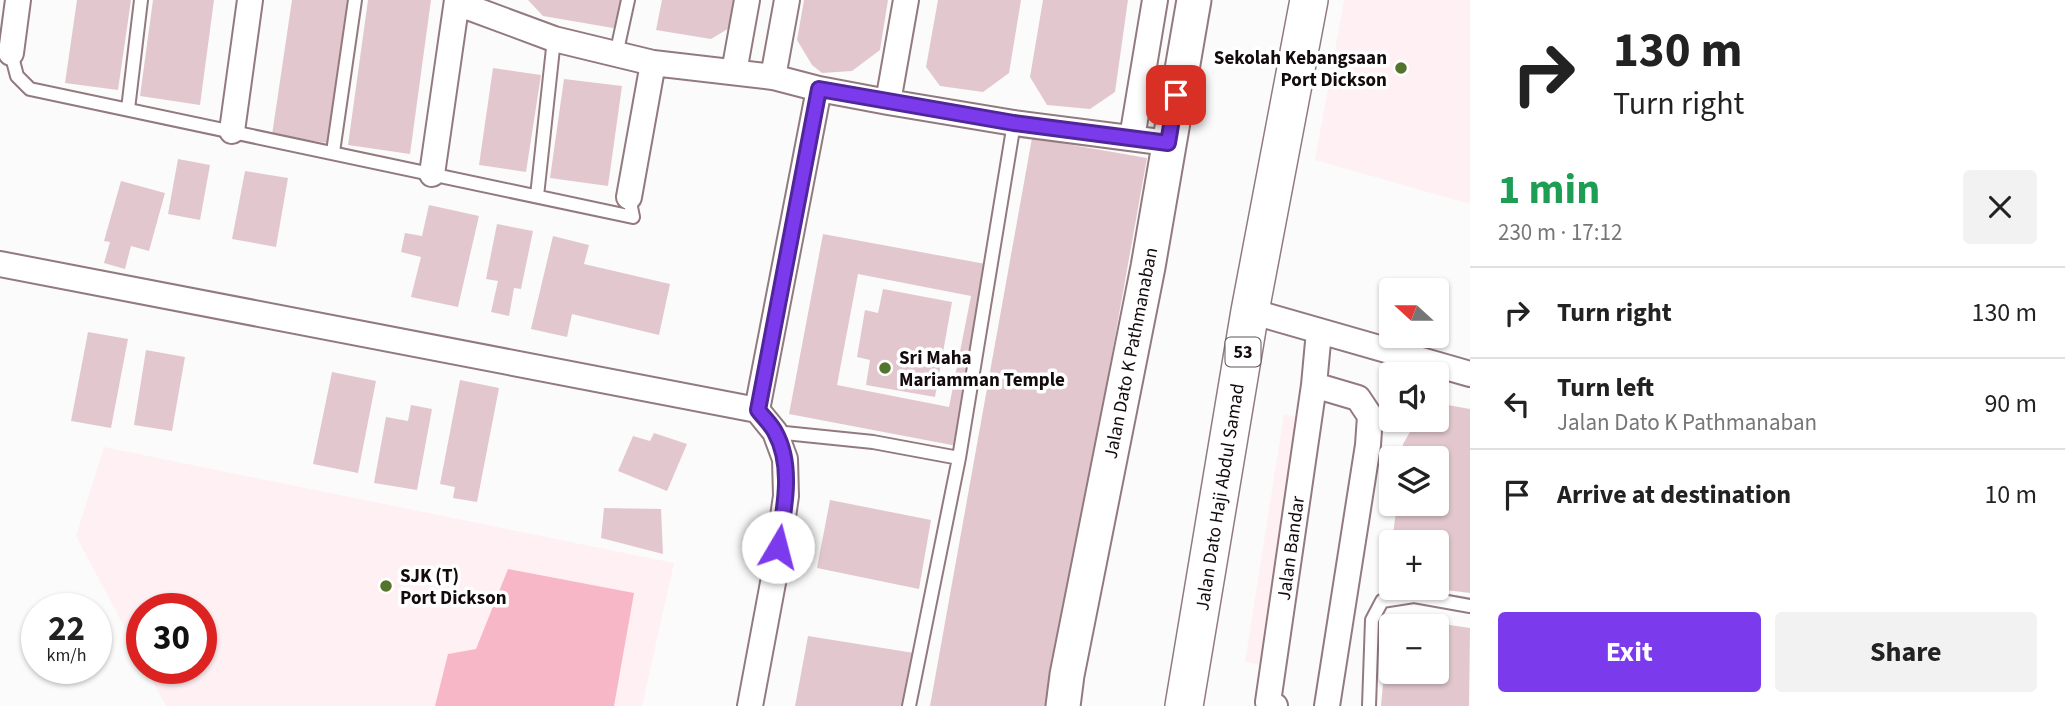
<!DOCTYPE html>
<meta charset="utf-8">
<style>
body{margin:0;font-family:"Source Sans 3",sans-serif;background:#f2f2f2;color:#222;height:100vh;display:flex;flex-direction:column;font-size:26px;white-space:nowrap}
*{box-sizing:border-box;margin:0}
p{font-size:23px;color:#767676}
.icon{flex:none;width:38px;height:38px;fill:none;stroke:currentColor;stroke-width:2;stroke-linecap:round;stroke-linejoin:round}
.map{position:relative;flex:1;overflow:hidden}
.side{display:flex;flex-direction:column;background:#fff;width:595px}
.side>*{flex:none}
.hud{background:#fff;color:#222;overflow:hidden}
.needle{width:46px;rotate:291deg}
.fabs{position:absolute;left:1379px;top:278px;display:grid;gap:14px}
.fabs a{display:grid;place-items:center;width:70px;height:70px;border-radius:7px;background:#fff;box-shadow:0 2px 5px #0004;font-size:35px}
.speed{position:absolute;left:21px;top:593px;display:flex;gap:14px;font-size:35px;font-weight:700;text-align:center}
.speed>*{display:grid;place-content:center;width:91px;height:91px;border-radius:50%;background:#fff;box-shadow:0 2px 5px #0004;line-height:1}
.speed small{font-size:18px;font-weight:400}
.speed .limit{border:10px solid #d22;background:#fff;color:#111}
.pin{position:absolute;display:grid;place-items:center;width:60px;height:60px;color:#fff;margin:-30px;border-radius:14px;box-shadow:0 4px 10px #0006}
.me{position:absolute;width:77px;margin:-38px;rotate:8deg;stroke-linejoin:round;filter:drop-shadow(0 0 5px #0008)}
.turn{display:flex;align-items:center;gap:24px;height:147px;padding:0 28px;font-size:32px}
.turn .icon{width:91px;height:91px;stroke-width:2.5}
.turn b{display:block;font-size:49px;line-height:60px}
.round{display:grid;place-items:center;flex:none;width:74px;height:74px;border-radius:7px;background:#f2f2f2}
.head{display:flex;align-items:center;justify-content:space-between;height:119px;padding:0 28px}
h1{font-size:42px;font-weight:700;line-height:52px;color:#1e9e55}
.primary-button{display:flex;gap:14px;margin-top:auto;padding:14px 28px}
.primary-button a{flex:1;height:80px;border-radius:7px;background:#7c3aed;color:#fff;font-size:28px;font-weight:700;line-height:80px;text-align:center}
.primary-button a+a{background:#f2f2f2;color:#222}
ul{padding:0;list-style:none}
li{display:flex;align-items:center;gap:21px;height:91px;padding:0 28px;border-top:2px solid #e0e0e0}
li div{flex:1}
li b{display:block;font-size:26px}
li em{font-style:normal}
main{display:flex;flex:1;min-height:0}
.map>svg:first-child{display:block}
.built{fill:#fff0f3}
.green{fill:#f8b7c6}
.building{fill:#e2c8ce;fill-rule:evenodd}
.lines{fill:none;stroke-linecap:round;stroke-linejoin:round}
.lane-casing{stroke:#927a7f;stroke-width:16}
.street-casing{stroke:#927a7f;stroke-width:28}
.secondary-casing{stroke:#927a7f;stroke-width:37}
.primary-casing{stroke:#927a7f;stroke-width:40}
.lane{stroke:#fff;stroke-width:12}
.street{stroke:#fff;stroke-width:24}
.secondary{stroke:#fff;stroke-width:33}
.primary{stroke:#fff;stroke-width:37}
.route-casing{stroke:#51269a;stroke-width:18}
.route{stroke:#7c3aed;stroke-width:12}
.poi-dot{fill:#52742c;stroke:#fff;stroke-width:2.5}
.labels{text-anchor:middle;stroke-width:7;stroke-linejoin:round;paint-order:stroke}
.shield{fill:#fff;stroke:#5a5456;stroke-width:2}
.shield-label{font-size:18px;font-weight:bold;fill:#130b0d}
.poi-label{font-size:19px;font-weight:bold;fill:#130b0d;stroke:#fff;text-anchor:start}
.street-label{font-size:19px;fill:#130b0d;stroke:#fff}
</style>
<main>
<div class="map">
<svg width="1470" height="706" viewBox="0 0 1470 706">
<rect width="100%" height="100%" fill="#fbfbfb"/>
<path class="built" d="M1344 0H1470V204L1315 160Z
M1284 414 1301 418 1262 665 1245 662Z
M104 447 674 563 642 706H166L146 669 201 668V609H142V660L76 536Z"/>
<path class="green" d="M508 569 634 593 614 706H435L448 654 476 649Z"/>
<path class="building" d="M77 0H131L118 90 65 83Z
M153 0H214L200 105 140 96Z
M292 0H348L327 143 272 135Z
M368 0H431L410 154 348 145Z
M528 0H625L619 29 543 16Z
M662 0H740L736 24 711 39 656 30Z
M804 0H888L880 50 852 71 822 73 812 65 797 40Z
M938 0H1021L1009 73 983 92 940 86 926 67Z
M1043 0H1128L1115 92 1090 109 1047 105 1030 77Z
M493 68 541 75 526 172 479 165Z
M564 79 622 86 608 186 550 178Z
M1032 138 1147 158 1049 706H930Z
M178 159 210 165 200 220 168 214Z
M245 171 288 178 276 247 232 239Z
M121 181 165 193 149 251 131 246 125 269 104 263 110 242 104 241Z
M429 205 479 216 458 307 411 297 421 257 401 252 405 233 422 236Z
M497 224 533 231 521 289 514 288 509 316 491 312 498 281 486 279Z
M823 234 991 265 957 446 789 414ZM858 274 971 296 949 407 837 385Z
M553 236 589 245 584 264 670 284 659 335 572 314 567 337 531 329Z
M883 289 952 302 935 397 866 385 870 360 857 357 865 310 878 313Z
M88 332 128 339 111 428 71 421Z
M146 350 185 357 172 431 134 425Z
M332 372 376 381 358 473 313 464Z
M460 380 499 388 477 502 453 498 455 487 440 484Z
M1442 404 1470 409V593L1437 589V542H1392L1397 504H1437V458H1402L1403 444 1417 420H1437V407Z
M411 405 432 409 417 490 374 483 386 417 408 421Z
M654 433 687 444 667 491 618 471 633 436 650 441Z
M830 500 931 520 919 589 817 568Z
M604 508 661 509 663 554 601 538Z
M1389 616 1470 628 1469 706H1381ZM1391 626H1437V672H1391Z
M808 636 914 653 902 706H795Z"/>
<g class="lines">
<g class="lane-casing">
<path id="lane" d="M11 53 17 76 30 89 633 217 629 197
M616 55 628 0
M128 109 141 0
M333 152 355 0
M537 196 554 39
M775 432 873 442 959 458
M909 706 959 458 1014 123
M1369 706 1372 620 1382 601 1414 596 1470 606"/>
</g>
<g class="street-casing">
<path id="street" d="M457 3 554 39 653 63 773 77 819 89 888 102 1014 123 1168 143
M11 53 18 0
M734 72 747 0
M773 77 787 0
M888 102 906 0
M232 131 250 0
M1132 138 1155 0
M432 174 457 0
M629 197 653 63
M0 264 757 410 775 432 785 459 786 496 775 572 750 706
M1250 311 1470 374
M1314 385 1358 398 1370 416 1368 445 1327 706
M757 410 819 89
M1275 706 1268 702 1314 385 1319 331"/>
</g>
<g class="secondary-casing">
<path id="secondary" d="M1063 706 1067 675 1148 267 1194 0"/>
</g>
<g class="primary-casing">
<path id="primary" d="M1184 706 1250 311 1309 0"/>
</g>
<use href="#lane" class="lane"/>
<use href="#street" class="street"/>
<use href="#secondary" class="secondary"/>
<use href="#primary" class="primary"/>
</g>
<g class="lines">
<g class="route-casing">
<path id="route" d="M778 547C784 510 794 466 775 432 771 424 763 417 758 410L819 89 1014 123 1168 143 1176 95"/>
</g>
<use href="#route" class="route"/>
</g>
<g class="poi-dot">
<circle cx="1401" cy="68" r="7"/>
<circle cx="885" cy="368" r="7"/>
<circle cx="386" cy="586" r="7"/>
</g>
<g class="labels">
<rect class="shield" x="1225.5" y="337.5" width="35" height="29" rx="5"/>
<g class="shield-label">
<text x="1243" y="358">53</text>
</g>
<g class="poi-label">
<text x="1387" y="64" text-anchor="end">Sekolah Kebangsaan<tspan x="1387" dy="22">Port Dickson</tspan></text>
<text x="899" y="364">Sri Maha<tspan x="899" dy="22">Mariamman Temple</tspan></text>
<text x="400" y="582">SJK (T)<tspan x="400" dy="22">Port Dickson</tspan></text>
</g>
<g class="street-label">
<text transform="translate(1130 353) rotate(-79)" y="7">Jalan Dato K Pathmanaban</text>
<text transform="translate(1219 497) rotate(-81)" y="7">Jalan Dato Haji Abdul Samad</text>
<text transform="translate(1290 548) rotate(-82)" y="7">Jalan Bandar</text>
</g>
</g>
</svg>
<div class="fabs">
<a><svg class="needle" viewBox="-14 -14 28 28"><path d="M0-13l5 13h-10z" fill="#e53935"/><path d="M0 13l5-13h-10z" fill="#767676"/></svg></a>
<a><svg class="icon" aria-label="sound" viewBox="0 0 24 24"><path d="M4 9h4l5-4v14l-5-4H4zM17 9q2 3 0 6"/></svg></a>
<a><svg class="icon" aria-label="layers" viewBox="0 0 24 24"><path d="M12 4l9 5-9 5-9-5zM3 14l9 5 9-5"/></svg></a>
<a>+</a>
<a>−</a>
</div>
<div class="speed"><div>22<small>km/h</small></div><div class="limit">30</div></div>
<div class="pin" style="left:1176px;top:95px;background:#d93025"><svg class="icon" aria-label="arrive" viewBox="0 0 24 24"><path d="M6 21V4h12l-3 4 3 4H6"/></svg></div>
<svg class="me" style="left:778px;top:547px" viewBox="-20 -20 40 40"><circle r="19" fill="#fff"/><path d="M0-13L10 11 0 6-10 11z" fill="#7c3aed"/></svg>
</div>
<section class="side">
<div class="hud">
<div class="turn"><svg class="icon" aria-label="right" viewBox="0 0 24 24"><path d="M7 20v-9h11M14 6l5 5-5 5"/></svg><div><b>130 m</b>Turn right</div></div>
</div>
<div class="head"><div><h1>1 min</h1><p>230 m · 17:12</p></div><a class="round"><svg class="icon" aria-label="close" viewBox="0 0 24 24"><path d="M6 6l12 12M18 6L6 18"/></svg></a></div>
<ul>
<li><svg class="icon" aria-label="right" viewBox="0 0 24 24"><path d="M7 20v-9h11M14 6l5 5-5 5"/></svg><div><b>Turn right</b></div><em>130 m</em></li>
<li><svg class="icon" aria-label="left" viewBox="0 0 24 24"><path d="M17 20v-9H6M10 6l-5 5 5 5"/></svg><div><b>Turn left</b><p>Jalan Dato K Pathmanaban</p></div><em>90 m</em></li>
<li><svg class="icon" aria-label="arrive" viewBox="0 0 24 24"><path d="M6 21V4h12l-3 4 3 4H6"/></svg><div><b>Arrive at destination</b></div><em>10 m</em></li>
</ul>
<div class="primary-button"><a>Exit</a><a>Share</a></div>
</section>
</main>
